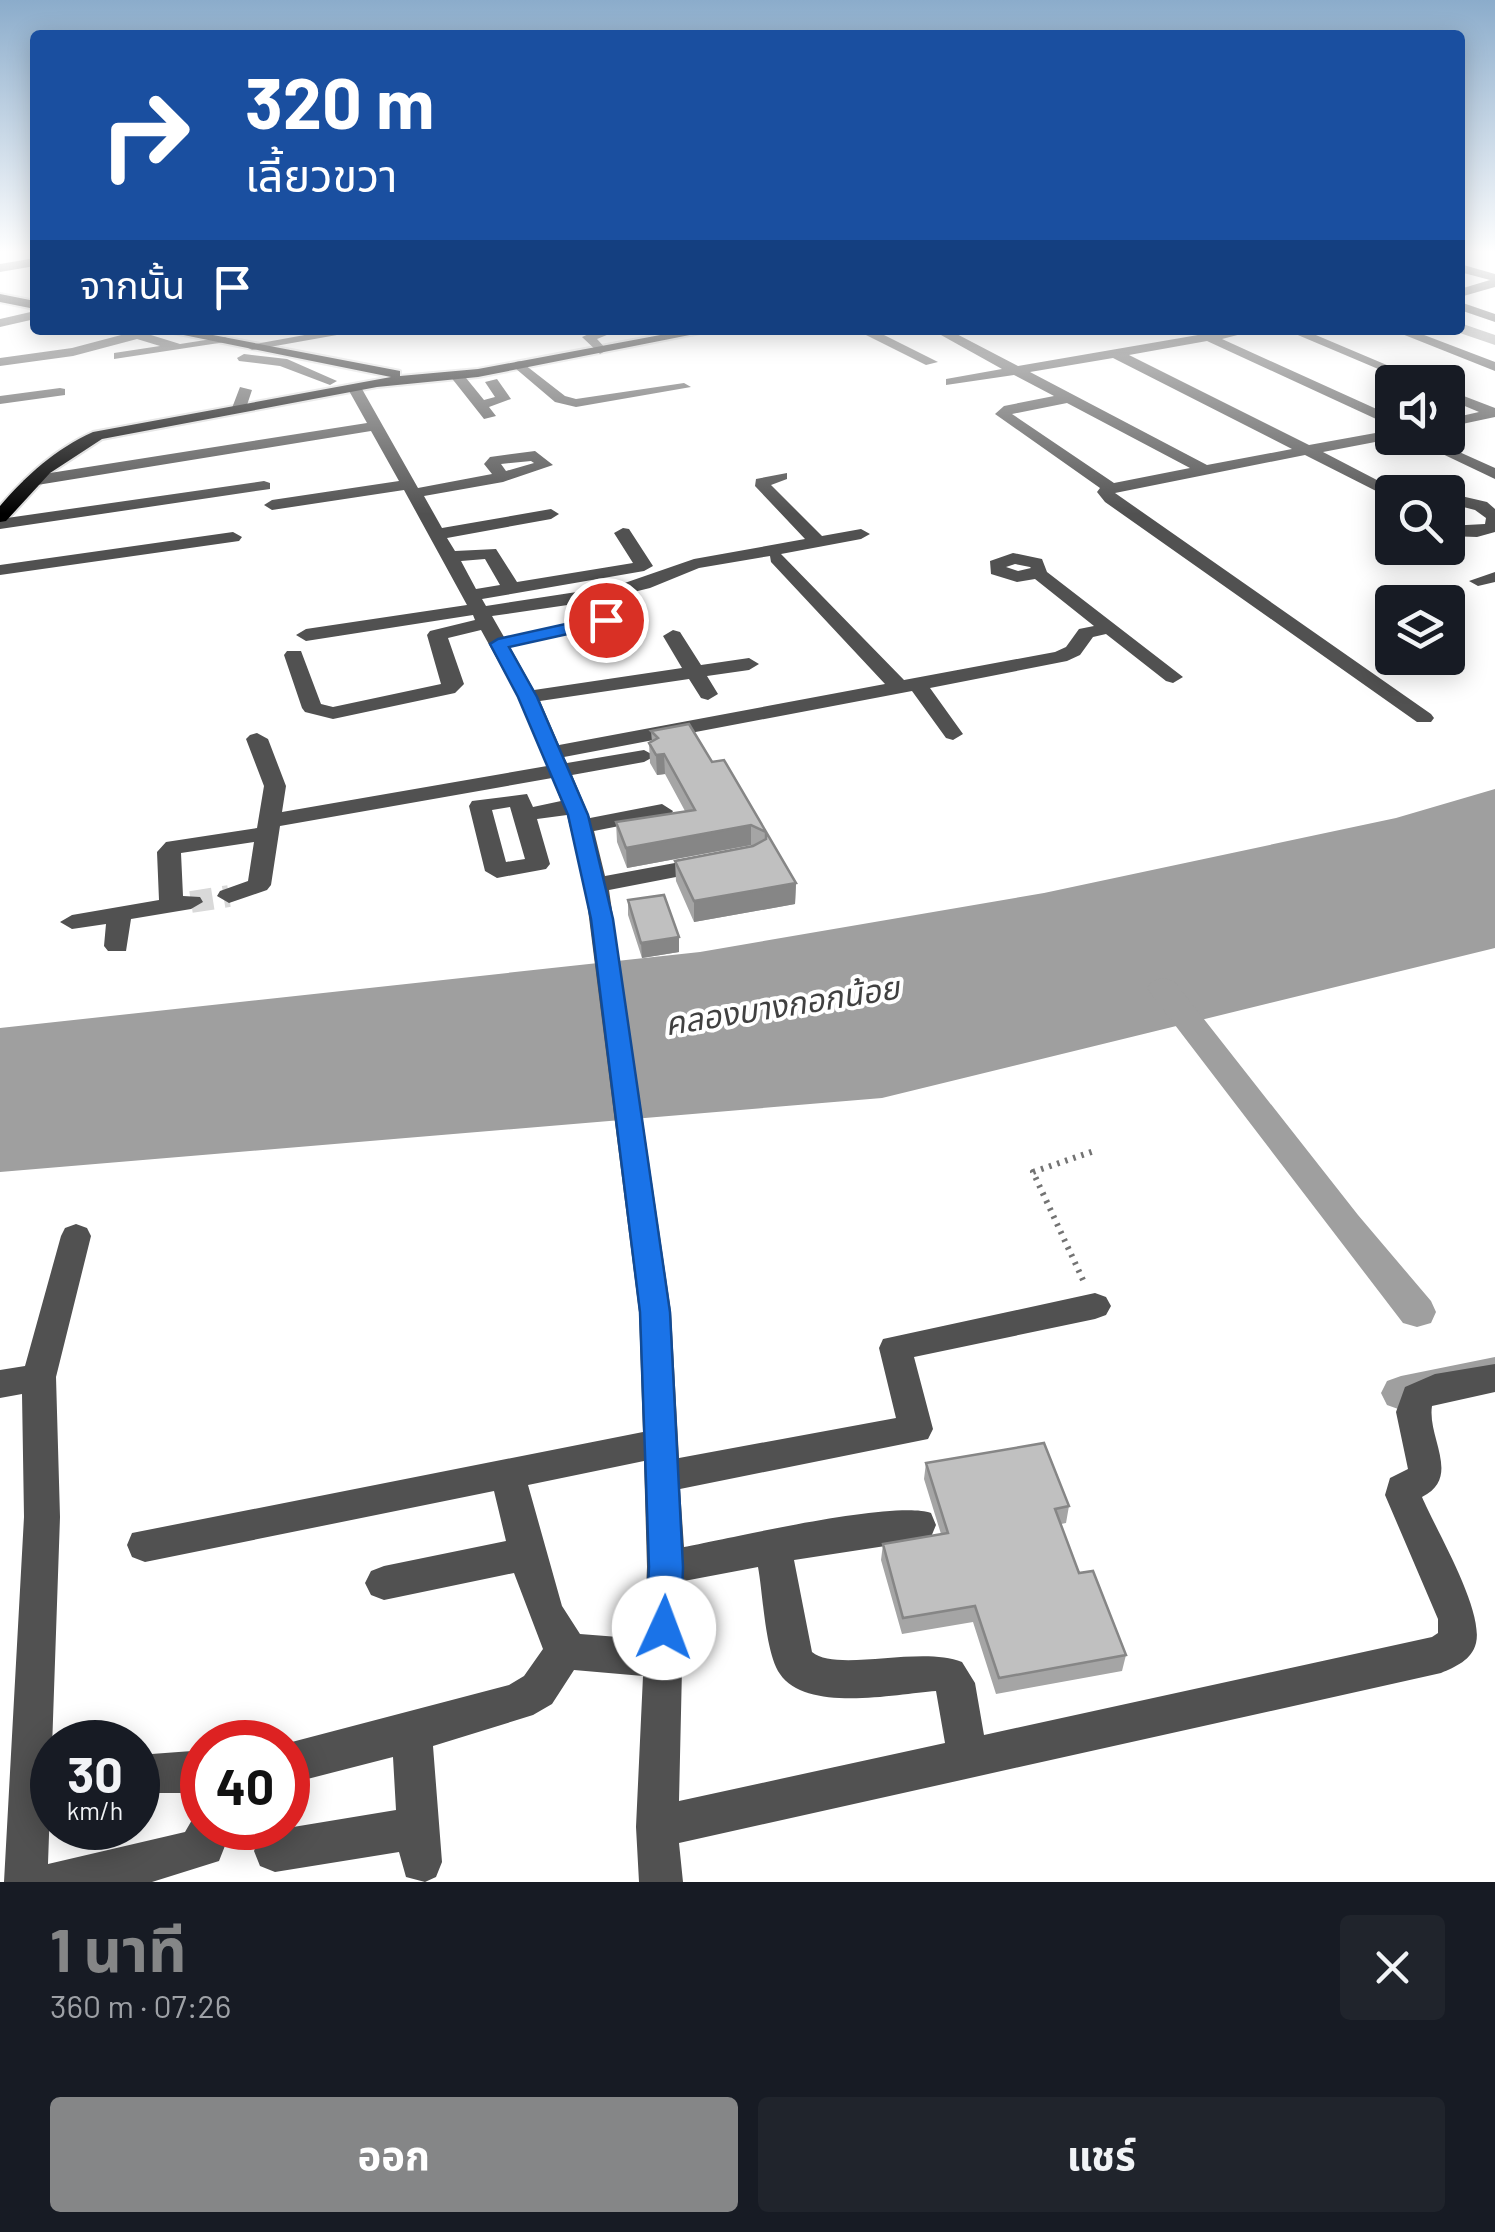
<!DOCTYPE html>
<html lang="th">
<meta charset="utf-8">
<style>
body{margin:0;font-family:Barlow,"Noto Sans Thai",sans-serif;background:#20242c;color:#f1f3f6;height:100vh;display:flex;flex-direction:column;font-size:38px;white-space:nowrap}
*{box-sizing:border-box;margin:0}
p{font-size:32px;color:#9ea1a6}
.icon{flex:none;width:55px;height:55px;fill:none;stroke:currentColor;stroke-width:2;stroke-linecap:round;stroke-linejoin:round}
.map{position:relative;height:1882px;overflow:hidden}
.details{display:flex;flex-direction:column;background:#171b24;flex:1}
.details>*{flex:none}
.hud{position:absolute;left:30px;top:30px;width:1435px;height:305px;border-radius:10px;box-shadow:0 5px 25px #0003;background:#1a4fa0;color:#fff;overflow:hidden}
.fabs{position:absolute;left:1375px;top:365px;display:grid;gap:20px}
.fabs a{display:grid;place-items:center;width:90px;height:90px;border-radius:10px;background:#171b24;box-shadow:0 5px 25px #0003;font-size:50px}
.speed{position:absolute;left:30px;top:1720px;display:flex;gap:20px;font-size:50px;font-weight:700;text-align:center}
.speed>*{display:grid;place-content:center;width:130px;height:130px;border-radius:50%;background:#171b24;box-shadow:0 5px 25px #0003;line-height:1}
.speed small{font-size:25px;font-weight:400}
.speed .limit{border:15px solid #d22;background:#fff;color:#111}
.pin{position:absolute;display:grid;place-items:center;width:85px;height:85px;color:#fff;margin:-42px;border:5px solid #fff;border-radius:50%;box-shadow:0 2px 10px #0007}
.me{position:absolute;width:110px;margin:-55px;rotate:2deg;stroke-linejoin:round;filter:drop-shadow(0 0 8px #0008)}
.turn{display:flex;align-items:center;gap:35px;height:210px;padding:0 50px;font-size:45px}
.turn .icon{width:130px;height:130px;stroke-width:2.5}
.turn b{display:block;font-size:70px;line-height:85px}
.then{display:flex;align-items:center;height:95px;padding:0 50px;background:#0003;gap:20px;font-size:38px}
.round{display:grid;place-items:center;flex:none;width:105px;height:105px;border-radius:10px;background:#20242c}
.summary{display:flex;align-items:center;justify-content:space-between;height:170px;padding:0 50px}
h1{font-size:60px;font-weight:700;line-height:75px;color:#858687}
.primary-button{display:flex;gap:20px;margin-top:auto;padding:20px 50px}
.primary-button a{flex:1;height:115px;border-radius:10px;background:#858687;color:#fff;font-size:40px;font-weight:700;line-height:115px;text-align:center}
.primary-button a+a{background:#20242c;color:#f1f3f6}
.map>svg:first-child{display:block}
.water{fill:#9f9f9f}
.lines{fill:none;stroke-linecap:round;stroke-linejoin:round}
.canal{fill:#9f9f9f;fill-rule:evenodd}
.minor-tunnel{stroke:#d9d9d9;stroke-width:22;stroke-dasharray:22 11;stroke-linecap:butt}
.major-casing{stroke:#dbdbdb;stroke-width:4}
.path{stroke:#737373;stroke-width:6;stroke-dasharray:2.5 6;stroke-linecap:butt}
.minor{fill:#515151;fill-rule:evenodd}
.major{fill:#000;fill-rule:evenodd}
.wall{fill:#a5a5a5}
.shaded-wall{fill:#868686}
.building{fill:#c0c0c0;stroke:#868686;stroke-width:2.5}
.route{fill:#1a73e8;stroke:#114b97;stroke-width:2.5}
.labels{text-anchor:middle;stroke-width:8;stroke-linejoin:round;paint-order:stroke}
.water-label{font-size:32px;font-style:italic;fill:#404040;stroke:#fff}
</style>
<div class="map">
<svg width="1495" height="1882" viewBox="0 0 1495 1882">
<rect width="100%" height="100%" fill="#fff"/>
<path class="water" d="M1495 789V948L882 1098 0 1172V1028L700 952 1044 893 1396 818Z"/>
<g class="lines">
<path class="canal" d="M1460 323 1495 335V345L1454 331 1460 330Z
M1163 978 1174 981 1358 1215 1431 1301 1436 1312 1431 1323 1417 1327 1403 1323 1152 995 1147 988 1152 981Z
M1495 1357V1391L1401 1410 1387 1405 1381 1393 1387 1381 1401 1376Z"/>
<path class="minor-tunnel" d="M191 902 229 896"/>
<g class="major-casing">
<path id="major" d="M0 294 35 301V309L0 302Z
M159 330H187L395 370 400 371V376L478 369 687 330H715L478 377 377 387 102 439 50 473 6 521 0 522V506C27 475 55 449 93 432L391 377Z"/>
</g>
<path class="path" d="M1083 1280 1033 1172 1097 1150"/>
<path class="minor" d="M35 258V266L0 272V264Z
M1460 264 1495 274V287L1460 297V289L1490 280 1460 272Z
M1460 302 1495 314V322L1460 310Z
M35 311V319L0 327V319Z
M140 330H162L151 335 180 344 225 337 232 341 114 359V353L160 346 137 339 73 356 0 366V358L72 348Z
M332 330H365L252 350 245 346Z
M598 330H619L597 339 607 350 600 354 582 337Z
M856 330H874L938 362 926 365Z
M932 330H949L1018 366 1227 330H1257L1222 339 1392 416V425L1387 424 1207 341 1129 355 1309 445 1392 430V438H1396L1323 452 1400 492H1392V498L1386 496 1305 455 1115 493 1431 714 1434 718 1431 722H1417L1105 502 1097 492 1100 488 995 414 1004 406 1054 396 1014 375 946 385V379L1002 369ZM1113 358 1292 449 1207 465 1030 372ZM1067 403 1190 468 1114 483 1012 414Z
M1286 330H1304L1427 382H1409Z
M1392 330H1411L1495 362V371Z
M244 354 287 359 337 381 330 385 280 366 239 361 237 358Z
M520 361 565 396 576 399 684 383 691 387 576 407 555 402 515 368V362Z
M452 373H462L484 400 495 397 485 382 497 379 511 399 489 407 496 416 484 419 450 376Z
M355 385 362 389 418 488 492 474 484 464 490 457 535 451 553 465 503 482 424 496 442 528 551 509 559 514 551 519 447 538 455 551 496 549 517 582 633 563 614 533 623 528 629 529 653 566 644 571 482 599 486 606 616 586 694 559 805 539 755 486 756 479 787 473V479L771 485 822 536 861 529 870 534 861 539 781 554 904 680 1055 652 1066 647 1079 629 1094 626 1035 579 1017 582 991 574 990 561 1013 553 1042 559 1047 572 1183 677 1173 683 1166 681 1106 634 1093 637 1080 655 1067 661 930 688 963 734 953 740 946 738 912 691 564 757 567 763 644 750 655 756 644 762 572 775 590 818 662 804 673 811 670 816 594 831 605 876 707 857 719 864 707 871 609 890 671 1312 679 1458 896 1418 879 1348 883 1339 1095 1293 1106 1297 1111 1306 1106 1315 1095 1319 914 1357 933 1429 928 1439 680 1489 684 1547C731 1538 894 1500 931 1513L936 1525 931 1537 918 1541 794 1560 812 1652C838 1673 920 1645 962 1662L975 1683 984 1735 1432 1637 1438 1633V1619L1385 1495 1390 1478 1408 1469 1396 1412 1405 1387 1435 1374 1495 1364V1392L1432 1406C1427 1438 1462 1477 1422 1497 1436 1530 1484 1610 1476 1643 1472 1660 1455 1667 1441 1673L679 1843 683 1882H639L636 1827 643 1676 574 1670 552 1704 533 1715 433 1746 442 1862 436 1877 425 1882 406 1877 399 1852 275 1872 260 1866 254 1851 260 1836 275 1830 396 1810 393 1757 288 1784V1743L509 1685 524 1676 543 1649 514 1573 384 1600 371 1595 365 1583 371 1571 384 1566 506 1541 494 1491 145 1562 132 1557 127 1545 132 1533 643 1432 639 1312 586 894 567 815 537 819 550 864 546 869 497 878 485 871 469 806 472 801 527 794 533 807 561 801 552 778 280 826 271 885 267 890 229 903 217 896 220 891 248 881 254 842 181 853 183 896 200 897 203 902 191 909 131 919 126 951H108L104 946 106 924 72 929 60 922 72 915 159 900 157 852 166 842 257 828 264 786 246 739 250 735 257 733 268 739 286 786 282 812 547 766 518 697 481 630 448 638 464 684 455 693 333 719 305 712 302 708 284 655 287 651H301L321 704 333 707 441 684 427 635 430 631 475 620 473 615 306 641 296 635 306 629 467 605 404 490 272 510 264 505 272 500 399 481 371 431 31 486 23 481 31 476 367 423 348 389ZM531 461 534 463 506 471 501 464ZM770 556 771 562 885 684 559 745 540 701 689 679 701 698 708 700 718 694 707 676 749 670 759 664 749 658 701 665 680 632 673 630 663 636 682 668 534 690 510 647 612 625 614 621 605 599 650 588 699 568ZM485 559 500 585 476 589 461 561ZM1015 564 1030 567 1031 568 1018 571 1006 567ZM588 602 594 618 504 637 492 616ZM510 807 525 859 506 862 492 810ZM644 1461 647 1567 644 1639 580 1634 562 1606 528 1485ZM758 1567C763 1593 765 1653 780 1674 806 1713 896 1694 936 1691L945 1743 679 1801 684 1581Z
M240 387 252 390 246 408 239 412 232 408Z
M60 388 65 389V395L0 404V396Z
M1448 390 1495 408V417L1448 427V419L1479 412 1448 399Z
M1409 438H1428L1495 468V479Z
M264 481 270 483V489L0 529V519Z
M1448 493 1487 502 1495 509V532L1477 537 1448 536V526L1485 524 1486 518 1475 510 1448 503Z
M233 532 242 537 239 541 0 575V565Z
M1495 572V582L1478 586 1469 581Z
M76 1224 87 1228 91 1236 56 1377 60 1517 48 1864 185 1832 196 1813 202 1810V1828H232L219 1861 152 1882H4L24 1517 22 1394 0 1398V1370L25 1366 61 1236 65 1228Z
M192 1751 202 1756V1796L192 1793H138V1755Z"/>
<use href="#major" class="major"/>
</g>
<path class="wall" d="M651 731 712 762 724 760 796 883 795 904 694 922 676 881 675 861 753 846 751 845 627 868 617 842 616 822 685 811 665 774 657 775 650 763 649 743 652 742Z
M628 900 679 952 642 958 628 915Z
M926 1463 1069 1506 1066 1523 1061 1524 1079 1573 1126 1655 1122 1671 996 1694 973 1622 902 1634 881 1560 883 1544 941 1534 924 1479Z"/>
<path class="shaded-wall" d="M664 754 665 774 657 775 656 755Z
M751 825V845L627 868 626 848Z
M796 883 795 904 694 922V901Z
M679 937V952L642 958 641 943Z"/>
<path class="building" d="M689 724 712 762 724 760 796 883 694 901 675 861 753 846 766 839V832L751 825 626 848 616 822 695 810 664 754 656 755 649 743 658 738 651 731Z
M664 895 679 937 641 943 628 900Z
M1044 1443 1069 1506 1055 1509 1079 1573 1093 1571 1126 1655 999 1678 975 1606 903 1618 883 1544 948 1533 926 1463Z"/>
<linearGradient id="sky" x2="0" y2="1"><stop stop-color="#8baccb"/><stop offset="0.49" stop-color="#fff"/><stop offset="1" stop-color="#fff" stop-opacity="0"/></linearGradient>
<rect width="1495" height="514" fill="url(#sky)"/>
<path class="route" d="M606 615 613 617V624L509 647 537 697 588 815 613 919 670 1312 683 1567 681 1628 676 1640 664 1645 651 1640 646 1628 649 1567 640 1312 591 919 568 815 518 697 490 644 498 639Z"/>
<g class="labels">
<g class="water-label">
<text transform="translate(782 1006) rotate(-9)" y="11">คลองบางกอกน้อย</text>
</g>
</g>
</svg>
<div class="fabs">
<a><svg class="icon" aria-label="sound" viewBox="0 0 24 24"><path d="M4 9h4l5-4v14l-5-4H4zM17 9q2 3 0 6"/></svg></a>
<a><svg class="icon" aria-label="search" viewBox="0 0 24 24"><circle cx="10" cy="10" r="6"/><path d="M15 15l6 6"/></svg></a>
<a><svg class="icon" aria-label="layers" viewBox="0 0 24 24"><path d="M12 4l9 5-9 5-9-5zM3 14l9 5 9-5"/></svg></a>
</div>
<div class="speed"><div>30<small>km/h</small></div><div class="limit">40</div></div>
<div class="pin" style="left:606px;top:620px;background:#d93025"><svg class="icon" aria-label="arrive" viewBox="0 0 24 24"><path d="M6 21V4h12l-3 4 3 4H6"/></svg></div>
<svg class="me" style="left:664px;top:1628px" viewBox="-20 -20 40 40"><circle r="19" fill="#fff"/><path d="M0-13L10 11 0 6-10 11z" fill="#1a73e8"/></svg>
<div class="hud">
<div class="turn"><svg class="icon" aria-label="right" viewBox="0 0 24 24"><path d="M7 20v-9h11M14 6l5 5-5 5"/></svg><div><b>320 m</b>เลี้ยวขวา</div></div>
<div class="then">จากนั้น<svg class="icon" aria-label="arrive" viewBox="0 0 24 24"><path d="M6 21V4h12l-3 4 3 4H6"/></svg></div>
</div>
</div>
<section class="details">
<div class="summary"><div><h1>1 นาที</h1><p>360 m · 07:26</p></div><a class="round"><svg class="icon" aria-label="close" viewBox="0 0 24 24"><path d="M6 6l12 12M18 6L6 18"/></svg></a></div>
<div class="primary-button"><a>ออก</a><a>แชร์</a></div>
</section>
